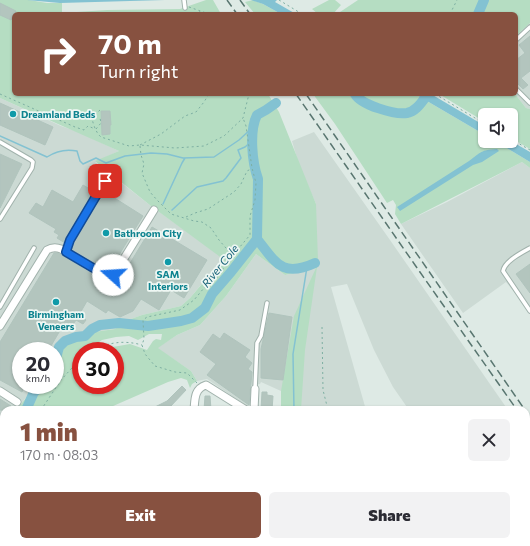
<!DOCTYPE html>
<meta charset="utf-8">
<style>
body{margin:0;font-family:Commissioner,sans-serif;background:#f2f2f3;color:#2b2b33;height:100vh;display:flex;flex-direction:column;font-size:15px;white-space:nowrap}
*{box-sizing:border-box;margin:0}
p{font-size:13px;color:#7c7c81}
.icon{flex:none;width:22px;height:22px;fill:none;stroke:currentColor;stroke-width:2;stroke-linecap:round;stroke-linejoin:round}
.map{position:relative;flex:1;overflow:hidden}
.side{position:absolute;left:0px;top:406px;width:530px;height:140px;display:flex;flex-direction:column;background:#fff;border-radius:12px 12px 0 0;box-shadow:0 1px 3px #0004}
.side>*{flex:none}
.top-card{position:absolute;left:12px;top:12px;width:506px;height:84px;border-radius:6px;box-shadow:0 1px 3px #0004;background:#875140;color:#fff;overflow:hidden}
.controls{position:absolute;left:478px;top:108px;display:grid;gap:8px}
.controls a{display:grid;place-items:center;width:40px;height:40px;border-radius:6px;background:#fff;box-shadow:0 1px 3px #0004;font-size:20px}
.speed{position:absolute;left:12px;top:342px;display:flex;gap:8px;font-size:20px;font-weight:700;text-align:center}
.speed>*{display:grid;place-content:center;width:52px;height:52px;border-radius:50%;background:#fff;box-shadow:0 1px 3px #0004;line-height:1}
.speed small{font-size:10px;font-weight:400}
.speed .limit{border:6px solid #d22;background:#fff;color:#111}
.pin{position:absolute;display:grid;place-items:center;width:34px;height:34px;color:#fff;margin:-17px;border-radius:8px;box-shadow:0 2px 6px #0006}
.me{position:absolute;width:44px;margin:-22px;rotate:289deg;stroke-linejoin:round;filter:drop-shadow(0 0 3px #0008)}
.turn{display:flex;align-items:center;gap:14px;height:84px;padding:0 20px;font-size:18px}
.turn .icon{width:52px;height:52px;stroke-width:2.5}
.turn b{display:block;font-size:28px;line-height:34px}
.round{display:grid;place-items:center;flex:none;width:42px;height:42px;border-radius:6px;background:#f2f2f3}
.headline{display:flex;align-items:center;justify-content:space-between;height:68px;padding:0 20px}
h1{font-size:24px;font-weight:800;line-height:30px;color:#875140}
.button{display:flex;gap:8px;margin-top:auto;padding:8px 20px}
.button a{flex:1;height:46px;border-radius:6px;background:#875140;color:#fff;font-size:16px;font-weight:800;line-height:46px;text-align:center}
.button a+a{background:#f2f2f3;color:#2b2b33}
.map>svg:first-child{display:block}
.built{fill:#ccdad4}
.green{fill:#b5ddc2;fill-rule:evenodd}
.water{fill:#83c2d2}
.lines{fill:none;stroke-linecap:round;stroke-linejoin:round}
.stream{stroke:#83c2d2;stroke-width:1.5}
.river{stroke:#83c2d2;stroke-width:10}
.building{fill:#b3c5be;stroke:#b0c4bd}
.lane-casing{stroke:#a1b2ac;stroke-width:5.5}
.street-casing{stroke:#a1b2ac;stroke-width:9}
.path{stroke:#7dafa2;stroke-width:1;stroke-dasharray:2 3;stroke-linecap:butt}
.lane{stroke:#fff;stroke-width:3.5}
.street{stroke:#fff;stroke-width:7}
.rail{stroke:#597670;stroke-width:1.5;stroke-dasharray:8 4;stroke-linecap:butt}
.route-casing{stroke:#114b97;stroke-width:10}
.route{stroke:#1a73e8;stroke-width:7}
.culture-dot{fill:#0f9aa8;stroke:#eef7f3;stroke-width:1.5}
.labels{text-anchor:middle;stroke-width:3.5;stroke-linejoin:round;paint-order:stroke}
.culture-label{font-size:10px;font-weight:bold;fill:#0d838f;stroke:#eef7f3;text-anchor:start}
.water-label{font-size:11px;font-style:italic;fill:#176378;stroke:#eef7f3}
</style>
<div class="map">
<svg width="530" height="546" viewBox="0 0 530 546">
<rect width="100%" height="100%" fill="#deeae5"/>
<path class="built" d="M530 23V109L526 108 515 94H516V36Z
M0 98 61 126 78 132 119 151 95 162 151 206 223 258 190 298 181 306 142 315 131 319 115 329 87 333 55 353V351H21V385H36L16 410H4V423L0 427Z
M314 132 390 240 508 410H409L393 387 374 350 347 284 331 287 366 410H281V391L261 382 260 384 250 386 251 402 248 407 207 379 197 381 191 371 157 348 177 335 200 325 226 296 256 254 285 275 316 268V204L299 165 292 141Z
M522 162 530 168V311L506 282 463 313 401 224 447 202Z
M526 435 530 441V546H484L482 542H526Z
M4 484V542H14V546H0V487Z
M281 542H413L414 546H281Z"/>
<path class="green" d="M0 0H29L47 3H62V13L107 10 180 9 206 0H213L221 14H14V94H268L279 112 316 204 318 260 305 350 301 410H281V391L294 316 316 268 285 275 256 254 226 296 200 325 177 335 158 348 191 371 197 381 192 384 190 388 187 380 181 378 168 382 104 410H16L37 385H55V352L70 337 87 333 115 329 131 319 142 315 181 306 190 298 223 259 151 206 95 161 119 151C79 133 39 116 0 98ZM149 334H162L161 340 156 339 153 341 147 350 130 344 101 349 100 351H115V385H81V351H95L91 348 102 340 116 337 129 336 138 340Z
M253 0 263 4 281 14H255L245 2Z
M329 0H335L341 5 333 14H318L312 9Z
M358 0H530V23L516 36V14H337Z
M313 94H415L485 135V141H495L530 162V168L522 162 401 224 395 214 396 205 393 200 387 203 335 124Z
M439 94H515L526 108 530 109V149L511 138V115H485V122Z
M4 423V484L0 486V478L2 477 0 474V427Z"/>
<path class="water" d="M27 0H165L60 3Z
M251 0H277L275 2 296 14H281L263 4Z
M415 94H431L485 126V135Z
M495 141H511L530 152V162Z
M497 149 499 151 482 162 473 165 400 211 397 207 469 161C481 152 481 150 497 149Z"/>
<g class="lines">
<path class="stream" d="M0 136 47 157C56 151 67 149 77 151L80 161 83 164 96 158 106 163 125 156 151 153 167 154 183 158 214 157 239 140 252 128
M163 204 182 163 185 158
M172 210 197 187 223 181 226 178 241 158 238 150 245 147 253 140
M294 410 293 354 307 267
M296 542V546"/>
<path class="river" d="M478 14 484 0
M355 94C361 105 395 115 407 113 417 111 422 101 428 94
M257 239C276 263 282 278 315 263
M55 362 59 347 65 341 76 337 85 336 92 329 100 325 119 323 148 326 181 321 192 318 205 308 212 294 231 272 257 239 258 179C252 162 249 131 257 115L266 110 276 103
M26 410 34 392 43 385
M0 439 4 435"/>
</g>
<path class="building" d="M0 3 16 11 11 20 0 15Z
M530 36V71L521 78 528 85 523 89 516 82V60L525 53 519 45Z
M0 103 53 127 45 145 0 125Z
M101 111H110L111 125H110V134L102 135Z
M0 154 22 164 0 208Z
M83 185 95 192 65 243 57 238 59 235 54 232 56 229 29 213 36 203 43 207 52 190 73 202Z
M105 192 143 216 109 271 70 249 72 241 100 195 102 196Z
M152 227 207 260 184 298 171 290 159 310 141 299 133 311 120 317 108 310 106 313 87 301 79 315 86 320 83 324 76 320 72 326 65 322 48 351H21V385H25L22 392 0 380V342L54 253H58L115 288Z
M530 264V293L516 274Z
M269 313 292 317 283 380 261 378V349Z
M224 333 250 350 245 357 252 363 248 369 252 372 249 405 207 375 216 364 200 352 213 334 220 339Z
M182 386 186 390 170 407 163 410H149L167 401Z
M262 392H267V395L273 396 272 410H261Z
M205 396H210L211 410H204Z
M0 399 11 406 9 410H0Z"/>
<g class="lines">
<g class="lane-casing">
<path id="lane" d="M184 0 185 8
M516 40 530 27
M516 89 530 103
M0 142 31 160 33 162 32 168 0 219
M530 248C521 253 505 261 503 271L530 311
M65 252 69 240 105 181
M0 307 34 248
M255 389 257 343 261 336 267 303
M479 542 482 546"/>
</g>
<g class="street-casing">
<path id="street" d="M0 326 47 250C52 247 56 247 61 249L105 275 110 276 115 273 154 210
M0 391 17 402
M194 410C195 399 194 389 206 385L246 410
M254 410 255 389
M0 511 4 512
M255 546V542"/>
</g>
<path class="path" d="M279 0 302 14
M189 7 209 14
M195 14 200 11
M450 14 457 0
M0 94 75 127 84 130 88 126 95 129
M435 94 485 124
M100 110 92 118C93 124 96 133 101 137L129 146 140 145 175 148 204 146 224 136 243 118 249 94
M96 129 101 123 100 118
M511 139 530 150
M140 145 161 134 185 116 196 112 204 102 209 94
M140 146 141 155 144 164 142 173 150 192 157 200 171 214 194 221 202 222 211 228 219 240 232 255
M186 217 195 213 208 209 234 192 241 184 247 171 251 169
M322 327 323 390 328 410
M93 351C108 342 124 340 142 345
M197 383 187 373 175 372 155 366 145 354 142 345 144 339 143 320 147 317 180 310 194 300 204 288 215 280 233 255 250 235V216L255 200 256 183 252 168 246 126 243 118
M41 410 61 380 81 358
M0 478 4 475"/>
<use href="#lane" class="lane"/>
<use href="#street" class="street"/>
<path class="rail" d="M227 0 237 14
M240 0 250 14
M296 94 415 265 517 410
M306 94 525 410
M526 412 530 418
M526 424 530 430
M442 542 443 546"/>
</g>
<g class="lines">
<g class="route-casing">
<path id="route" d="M105 181 70 240 66 252 105 275 110 276 113 275"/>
</g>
<use href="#route" class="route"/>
</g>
<g class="culture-dot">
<circle cx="13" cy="114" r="4"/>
<circle cx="106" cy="233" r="4"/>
<circle cx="168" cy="262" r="4"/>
<circle cx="56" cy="302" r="4"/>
</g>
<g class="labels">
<g class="culture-label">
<text x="21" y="118">Dreamland Beds</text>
<text x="114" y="237">Bathroom City</text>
<text x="168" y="278" text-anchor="middle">SAM<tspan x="168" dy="12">Interiors</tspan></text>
<text x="56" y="318" text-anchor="middle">Birmingham<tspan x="56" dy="12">Veneers</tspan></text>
</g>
<g class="water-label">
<text transform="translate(220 266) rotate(-51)" y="4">River Cole</text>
</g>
</g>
</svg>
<div class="controls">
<a><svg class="icon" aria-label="sound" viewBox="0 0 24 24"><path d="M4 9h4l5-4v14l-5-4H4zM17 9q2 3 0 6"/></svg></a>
</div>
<div class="speed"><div>20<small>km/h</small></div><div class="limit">30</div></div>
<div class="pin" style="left:105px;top:181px;background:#d93025"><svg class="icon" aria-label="arrive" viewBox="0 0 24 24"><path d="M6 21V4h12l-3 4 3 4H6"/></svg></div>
<svg class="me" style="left:113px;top:275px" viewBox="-20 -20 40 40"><circle r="19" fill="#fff"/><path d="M0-13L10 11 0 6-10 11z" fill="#1a73e8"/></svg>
<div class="top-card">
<div class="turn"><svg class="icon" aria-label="right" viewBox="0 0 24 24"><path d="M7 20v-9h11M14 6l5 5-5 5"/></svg><div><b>70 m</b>Turn right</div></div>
</div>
<section class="side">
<div class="headline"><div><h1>1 min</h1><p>170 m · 08:03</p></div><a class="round"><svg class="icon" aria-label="close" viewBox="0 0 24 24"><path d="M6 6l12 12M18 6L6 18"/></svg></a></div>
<div class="button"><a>Exit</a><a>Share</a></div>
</section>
</div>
